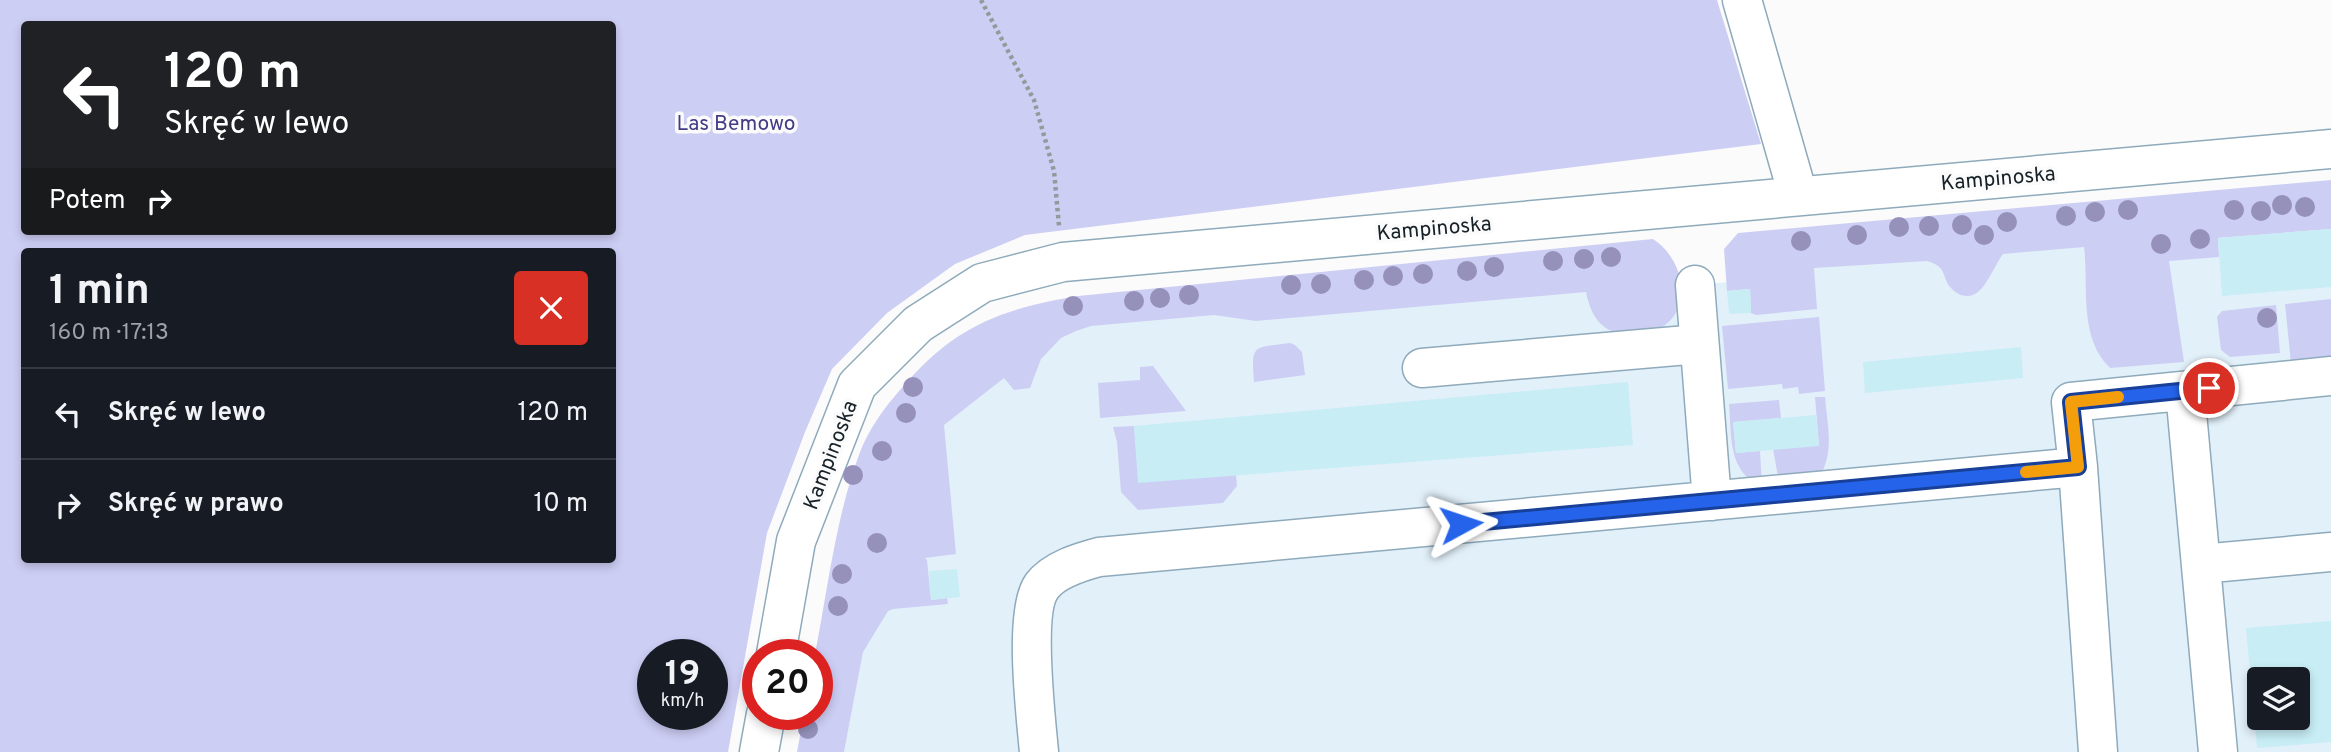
<!DOCTYPE html>
<html lang="pl">
<meta charset="utf-8">
<style>
body{margin:0;font-family:Overpass,sans-serif;background:#242831;color:#f1f3f6;height:100vh;display:flex;flex-direction:column;font-size:26px;white-space:nowrap}
*{box-sizing:border-box;margin:0}
p{font-size:23px;color:#9ea1a6}
.icon{flex:none;width:38px;height:38px;fill:none;stroke:currentColor;stroke-width:2;stroke-linecap:round;stroke-linejoin:round}
.map{position:relative;flex:1;overflow:hidden}
.side{position:absolute;left:21px;top:248px;width:595px;height:315px;display:flex;flex-direction:column;background:#171b24;border-radius:7px;box-shadow:0 4px 10px #0003}
.side>*{flex:none}
.banner{position:absolute;left:21px;top:21px;width:595px;height:214px;border-radius:7px;box-shadow:0 4px 10px #0003;background:#202124;color:#fff;overflow:hidden}
.tools{position:absolute;left:2247px;top:667px;display:grid;gap:14px}
.tools a{display:grid;place-items:center;width:63px;height:63px;border-radius:7px;background:#171b24;box-shadow:0 4px 10px #0003;font-size:35px}
.speed{position:absolute;left:637px;top:639px;display:flex;gap:14px;font-size:35px;font-weight:700;text-align:center}
.speed>*{display:grid;place-content:center;width:91px;height:91px;border-radius:50%;background:#171b24;box-shadow:0 4px 10px #0003;line-height:1}
.speed small{font-size:18px;font-weight:400}
.speed .limit{border:10px solid #d22;background:#fff;color:#111}
.pin{position:absolute;display:grid;place-items:center;width:60px;height:60px;color:#fff;margin:-30px;border:4px solid #fff;border-radius:50%;box-shadow:0 2px 7px #0007}
.me{position:absolute;width:77px;margin:-38px;rotate:85deg;stroke-linejoin:round;filter:drop-shadow(0 0 5px #0008)}
.turn{display:flex;align-items:center;gap:24px;height:147px;padding:0 28px;font-size:32px}
.turn .icon{width:91px;height:91px;stroke-width:2.5}
.turn b{display:block;font-size:49px;line-height:60px}
.then{display:flex;align-items:center;height:66px;padding:0 28px;background:#0003;gap:14px;font-size:26px}
.round{display:grid;place-items:center;flex:none;width:74px;height:74px;border-radius:7px;background:#242831}
.summary{display:flex;align-items:center;justify-content:space-between;height:119px;padding:0 28px}
h1{font-size:42px;font-weight:700;line-height:52px}
ul{padding:0;list-style:none}
li{display:flex;align-items:center;gap:21px;height:91px;padding:0 28px;border-top:2px solid #363941}
li div{flex:1}
li b{display:block;font-size:26px}
li em{font-style:normal}
.map>svg:first-child{display:block}
.built{fill:#e2f0fa;fill-rule:evenodd}
.green{fill:#cdcef4;fill-rule:evenodd}
.building{fill:#c8edf5;fill-rule:evenodd}
.lines{fill:none;stroke-linecap:round;stroke-linejoin:round}
.minor-casing{stroke:#8eaabb;stroke-width:41}
.path{stroke:#94999c;stroke-width:4.5;stroke-dasharray:3.5 3.5;stroke-linecap:butt}
.minor{stroke:#fff;stroke-width:38}
.tree{fill:#9591bb}
.route-casing{stroke:#184099;stroke-width:18}
.route{stroke:#2563eb;stroke-width:12}
.slow{stroke:#f59e0b;stroke-width:12}
.labels{text-anchor:middle;stroke-width:7;stroke-linejoin:round;paint-order:stroke}
.park-label{font-size:21px;fill:#423b86;stroke:#fbfbfb}
.street-label{font-size:21px;fill:#162128;stroke:#fbfbfb}
</style>
<div class="map">
<svg width="2331" height="752" viewBox="0 0 2331 752">
<rect width="100%" height="100%" fill="#fbfbfb"/>
<path class="built" d="M2331 229V752H844L899 461 1035 325 1732 282 1766 251 2218 238ZM2259 679H2298V718H2259Z"/>
<path class="green" d="M0 0H1717L1761 144 1025 235 955 264 887 313 832 369 805 432 767 533 728 752H0ZM24 24H612V231H24ZM24 252H612V560H24ZM653 654H712V714H653Z
M2331 180V229L2218 238 2219 257 2169 261 2184 362 2110 368C2078 337 2089 287 2084 247L2003 254C1995 265 1987 285 1978 292 1970 299 1958 296 1952 289 1941 279 1949 267 1927 261L1814 268 1817 309 1756 315 1751 313 1750 289 1727 291 1724 249 1738 233Z
M1653 239C1683 258 1696 309 1659 329 1653 332 1644 332 1638 333 1606 337 1592 322 1586 292L1256 321 1214 315 1091 326 1076 331 1061 338 1041 359 1030 388 1014 390 1004 378 944 425 956 554 925 558 927 560 931 600 947 598 948 604 893 609 888 611 863 652 844 752H797L804 714H817V654H815C828 587 836 516 860 452 869 429 884 408 900 390 953 327 999 309 1078 296Z
M2331 299V359L2291 363 2285 304Z
M2276 305 2280 353 2230 357 2221 350 2217 317 2222 311Z
M1819 317 1825 391 1799 394 1798 387 1783 389 1782 384 1728 389 1722 326Z
M1290 343 1295 345 1302 352 1305 375 1254 382C1251 343 1253 348 1290 343Z
M1153 366 1186 411 1100 418 1098 383 1140 380V367Z
M1815 397H1825C1827 422 1834 449 1822 472L1780 488 1773 449 1819 445Z
M1779 400 1781 418 1733 422 1736 453 1760 451 1762 487C1727 471 1732 437 1729 404Z
M1134 426 1139 482 1236 475 1237 486 1223 503 1138 510 1121 492 1117 442 1113 427Z"/>
<path class="building" d="M2331 229V287L2222 296 2218 238Z
M1750 289 1751 313 1729 314 1727 291Z
M2021 347 2023 378 1865 393 1863 362Z
M1628 382 1633 445 1138 483 1134 426Z
M1816 415 1819 446 1736 453 1733 422Z
M957 569 960 597 931 600 929 571Z
M2331 621V742L2257 748 2246 628ZM2259 679H2298V718H2259Z"/>
<g class="lines">
<g class="minor-casing">
<path id="minor" d="M1742 0 1798 195
M1695 285 1712 501
M1422 368 1699 344
M2185 391 2218 752
M2078 467 2098 752
M2201 564 2331 552
M776 654 796 541 857 385 918 324 982 283 1063 262 2331 149
M759 752 766 714
M1039 752C1036 719 1023 611 1042 586 1054 570 1080 562 1099 557L2078 467 2071 402 2331 376"/>
</g>
<path class="path" d="M981 0 1034 100 1054 171 1059 226"/>
<use href="#minor" class="minor"/>
</g>
<g class="tree">
<circle cx="2282" cy="205" r="10"/>
<circle cx="2305" cy="207" r="10"/>
<circle cx="2128" cy="210" r="10"/>
<circle cx="2234" cy="210" r="10"/>
<circle cx="2261" cy="211" r="10"/>
<circle cx="2095" cy="212" r="10"/>
<circle cx="2066" cy="216" r="10"/>
<circle cx="2007" cy="222" r="10"/>
<circle cx="1962" cy="225" r="10"/>
<circle cx="1929" cy="226" r="10"/>
<circle cx="1899" cy="227" r="10"/>
<circle cx="1857" cy="235" r="10"/>
<circle cx="1984" cy="235" r="10"/>
<circle cx="2200" cy="239" r="10"/>
<circle cx="1801" cy="241" r="10"/>
<circle cx="2161" cy="244" r="10"/>
<circle cx="1611" cy="257" r="10"/>
<circle cx="1584" cy="259" r="10"/>
<circle cx="1553" cy="261" r="10"/>
<circle cx="1494" cy="267" r="10"/>
<circle cx="1467" cy="271" r="10"/>
<circle cx="1423" cy="274" r="10"/>
<circle cx="1393" cy="276" r="10"/>
<circle cx="1364" cy="280" r="10"/>
<circle cx="1321" cy="284" r="10"/>
<circle cx="1291" cy="285" r="10"/>
<circle cx="1189" cy="295" r="10"/>
<circle cx="1160" cy="298" r="10"/>
<circle cx="1134" cy="301" r="10"/>
<circle cx="1073" cy="306" r="10"/>
<circle cx="2267" cy="318" r="10"/>
<circle cx="913" cy="387" r="10"/>
<circle cx="906" cy="413" r="10"/>
<circle cx="882" cy="451" r="10"/>
<circle cx="853" cy="475" r="10"/>
<circle cx="877" cy="543" r="10"/>
<circle cx="842" cy="574" r="10"/>
<circle cx="838" cy="606" r="10"/>
<circle cx="808" cy="729" r="10"/>
</g>
<g class="lines">
<g class="route-casing">
<path id="route" d="M1461 524 2078 467 2071 402 2209 388"/>
</g>
<use href="#route" class="route"/>
<path class="slow" d="M2026 472 2078 467 2071 402 2118 397"/>
</g>
<g class="labels">
<g class="park-label">
<text x="736" y="130">Las Bemowo</text>
</g>
<g class="street-label">
<text transform="translate(1998 178) rotate(-5)" y="7">Kampinoska</text>
<text transform="translate(1434 228) rotate(-5)" y="7">Kampinoska</text>
<text transform="translate(830 455) rotate(-69)" y="7">Kampinoska</text>
</g>
</g>
</svg>
<div class="tools">
<a><svg class="icon" aria-label="layers" viewBox="0 0 24 24"><path d="M12 4l9 5-9 5-9-5zM3 14l9 5 9-5"/></svg></a>
</div>
<div class="speed"><div>19<small>km/h</small></div><div class="limit">20</div></div>
<div class="pin" style="left:2209px;top:388px;background:#d93025"><svg class="icon" aria-label="arrive" viewBox="0 0 24 24"><path d="M6 21V4h12l-3 4 3 4H6"/></svg></div>
<svg class="me" style="left:1461px;top:524px" viewBox="-20 -20 40 40"><path d="M0-17L14 15 0 8-14 15z" fill="#2563eb" stroke="#fff" stroke-width="4"/></svg>
<div class="banner">
<div class="turn"><svg class="icon" aria-label="left" viewBox="0 0 24 24"><path d="M17 20v-9H6M10 6l-5 5 5 5"/></svg><div><b>120 m</b>Skręć w lewo</div></div>
<div class="then">Potem<svg class="icon" aria-label="right" viewBox="0 0 24 24"><path d="M7 20v-9h11M14 6l5 5-5 5"/></svg></div>
</div>
<section class="side">
<div class="summary"><div><h1>1 min</h1><p>160 m · 17:13</p></div><a class="round" style="background:#d93025;color:#fff"><svg class="icon" aria-label="close" viewBox="0 0 24 24"><path d="M6 6l12 12M18 6L6 18"/></svg></a></div>
<ul>
<li><svg class="icon" aria-label="left" viewBox="0 0 24 24"><path d="M17 20v-9H6M10 6l-5 5 5 5"/></svg><div><b>Skręć w lewo</b></div><em>120 m</em></li>
<li><svg class="icon" aria-label="right" viewBox="0 0 24 24"><path d="M7 20v-9h11M14 6l5 5-5 5"/></svg><div><b>Skręć w prawo</b></div><em>10 m</em></li>
</ul>
</section>
</div>
